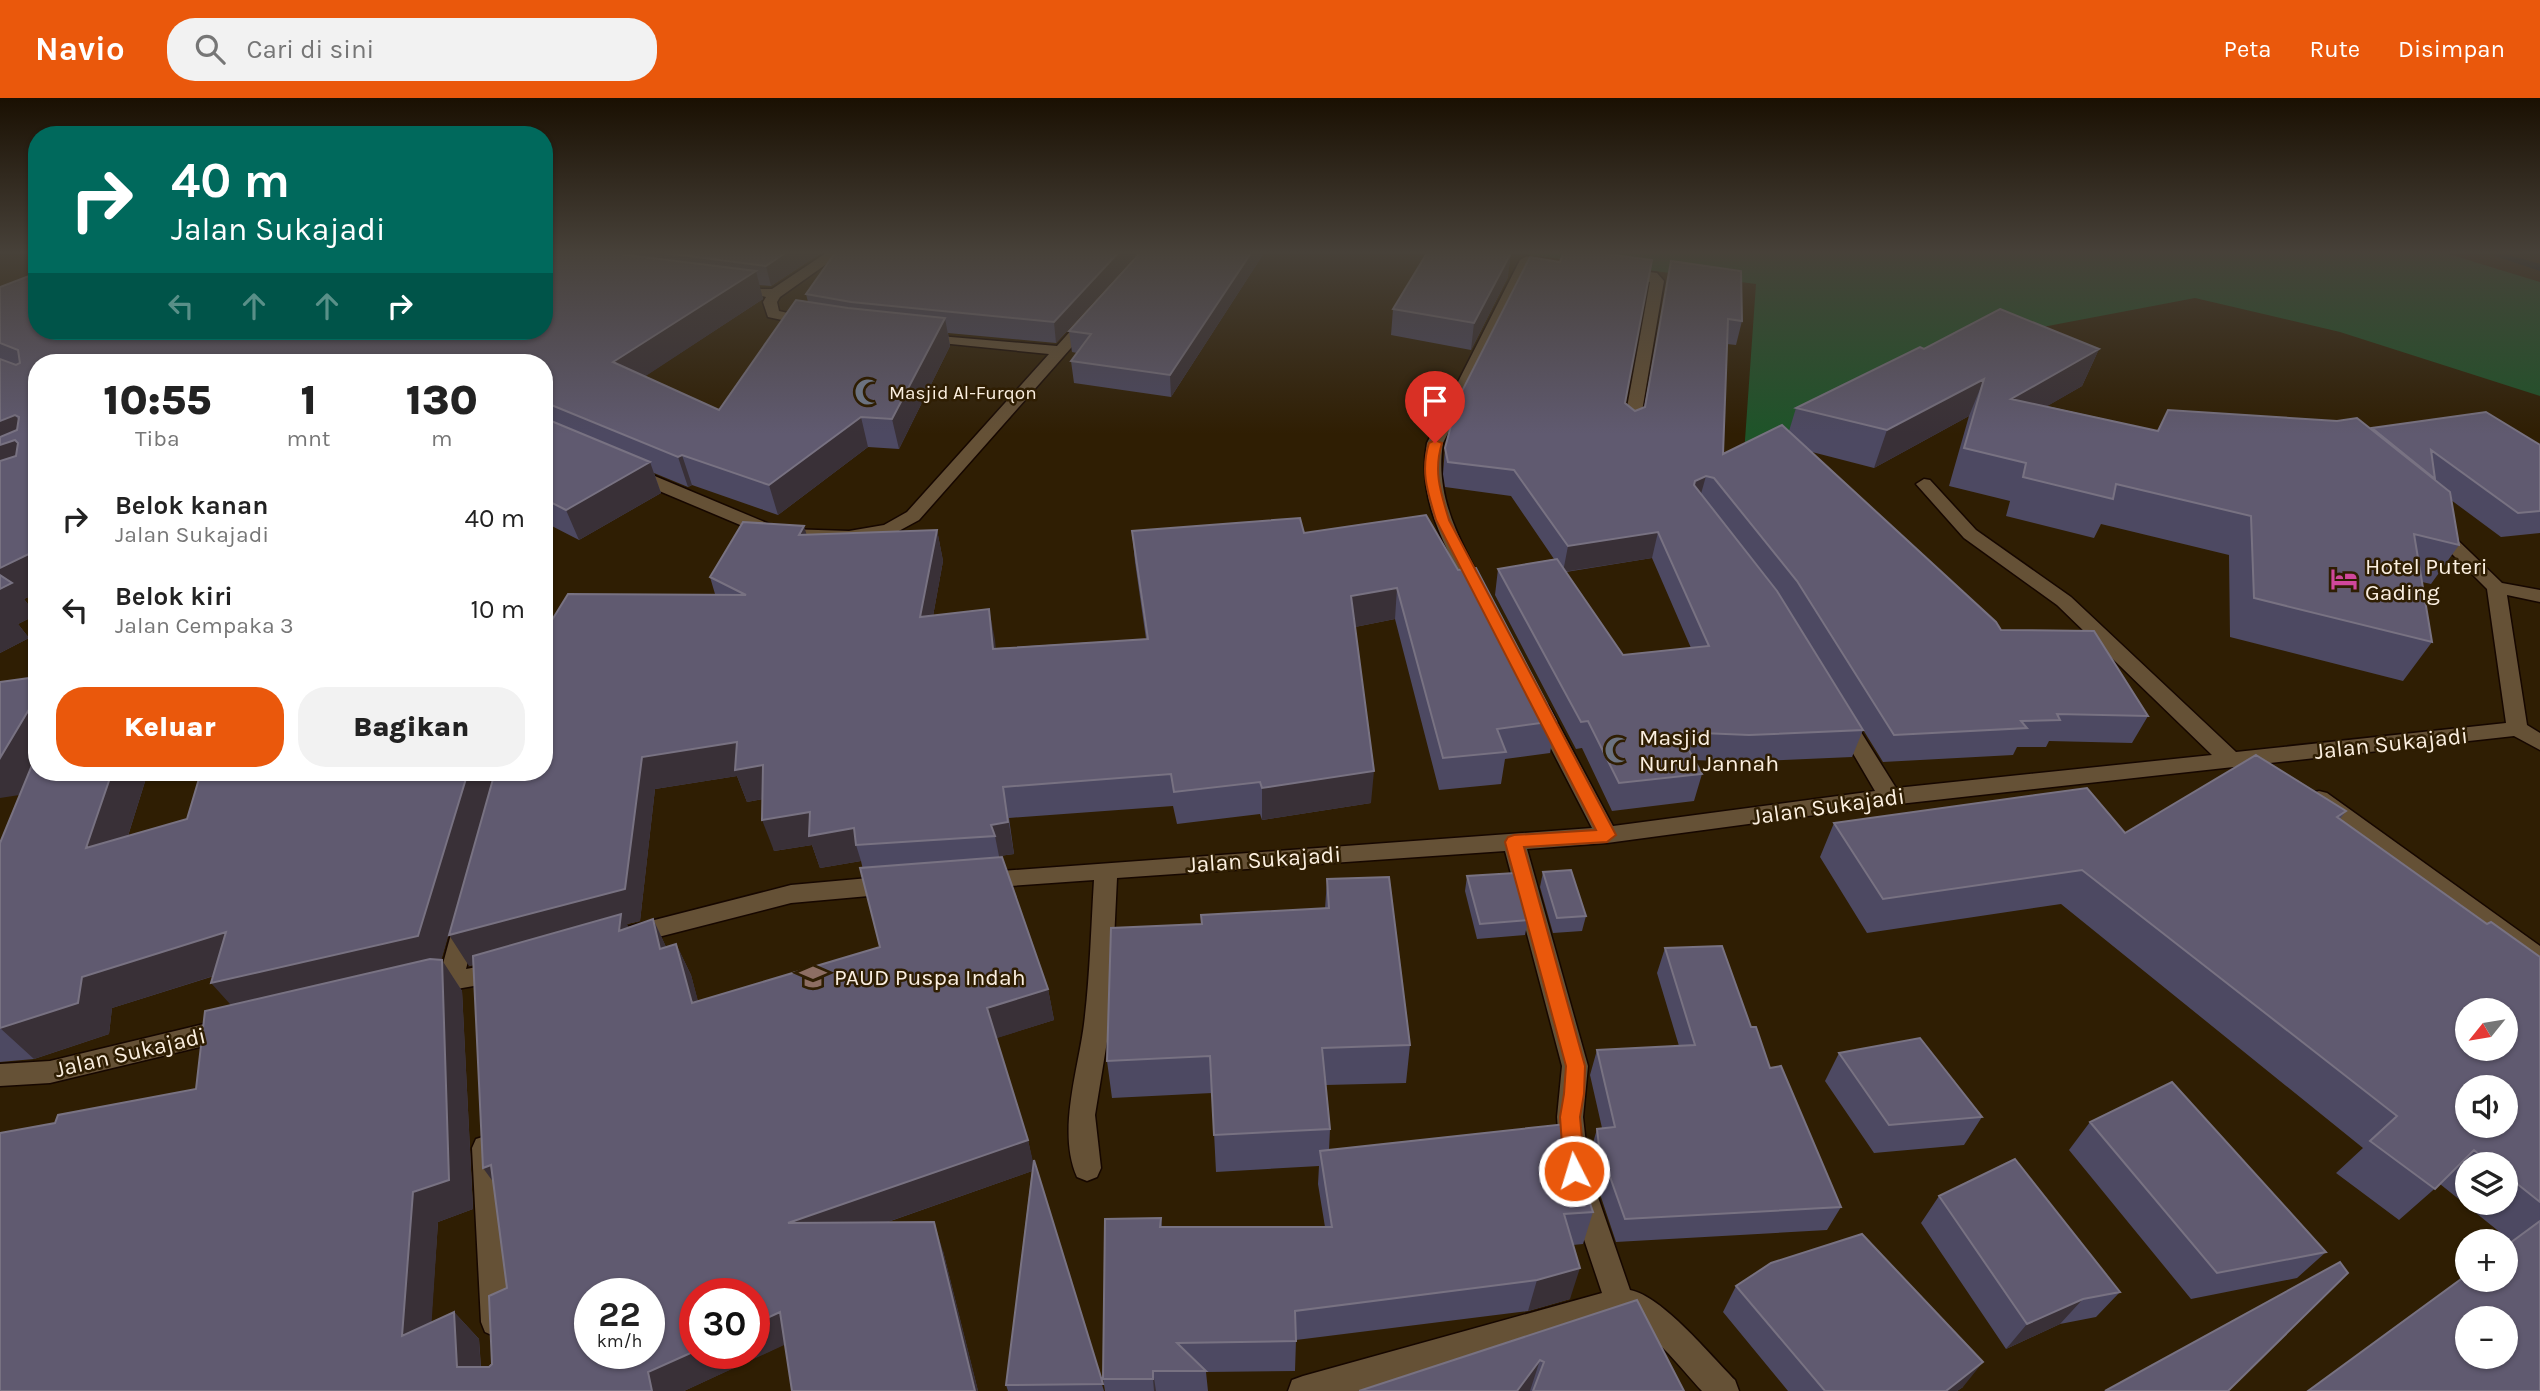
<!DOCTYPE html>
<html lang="id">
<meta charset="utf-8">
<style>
body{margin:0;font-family:Karla,sans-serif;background:#f2f2f2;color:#222;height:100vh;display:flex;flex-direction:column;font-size:26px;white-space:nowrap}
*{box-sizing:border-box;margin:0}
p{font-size:23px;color:#767676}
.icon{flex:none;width:38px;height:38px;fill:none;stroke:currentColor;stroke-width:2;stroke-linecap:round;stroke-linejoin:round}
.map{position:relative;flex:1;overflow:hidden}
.details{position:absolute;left:28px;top:256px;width:525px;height:427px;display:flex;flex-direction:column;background:#fff;border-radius:28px;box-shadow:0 2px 5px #0004}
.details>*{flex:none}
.guide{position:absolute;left:28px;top:28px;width:525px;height:214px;border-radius:28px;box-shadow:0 2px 5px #0004;background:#00695c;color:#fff;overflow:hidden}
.needle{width:46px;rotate:240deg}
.buttons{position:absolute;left:2455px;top:900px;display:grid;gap:14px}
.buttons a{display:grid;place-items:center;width:63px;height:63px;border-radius:50%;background:#fff;box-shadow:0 2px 5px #0004;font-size:35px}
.speed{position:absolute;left:574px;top:1180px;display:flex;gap:14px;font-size:35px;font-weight:700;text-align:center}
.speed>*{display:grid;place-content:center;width:91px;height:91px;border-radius:50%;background:#fff;box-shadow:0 2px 5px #0004;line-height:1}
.speed small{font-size:18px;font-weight:400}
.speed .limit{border:10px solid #d22;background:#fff;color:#111}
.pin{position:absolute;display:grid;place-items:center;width:60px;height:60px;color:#fff;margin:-72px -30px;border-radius:50% 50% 50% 0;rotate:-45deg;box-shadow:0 0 7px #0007}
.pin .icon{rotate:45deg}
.me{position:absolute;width:77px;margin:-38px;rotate:355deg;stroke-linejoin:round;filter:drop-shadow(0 0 5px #0008)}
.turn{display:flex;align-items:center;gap:24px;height:147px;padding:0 28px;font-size:32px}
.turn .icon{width:91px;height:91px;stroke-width:2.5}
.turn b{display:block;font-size:49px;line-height:60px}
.lanes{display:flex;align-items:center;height:66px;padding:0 28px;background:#0003;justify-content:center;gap:35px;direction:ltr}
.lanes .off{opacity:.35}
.eta{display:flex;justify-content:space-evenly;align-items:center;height:119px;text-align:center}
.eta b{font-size:42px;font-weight:800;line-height:49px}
.cta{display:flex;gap:14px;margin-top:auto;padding:14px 28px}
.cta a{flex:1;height:80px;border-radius:28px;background:#ea580c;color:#fff;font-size:28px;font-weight:800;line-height:80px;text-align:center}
.cta a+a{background:#f2f2f2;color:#222}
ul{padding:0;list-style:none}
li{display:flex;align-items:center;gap:21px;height:91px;padding:0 28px}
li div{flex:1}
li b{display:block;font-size:26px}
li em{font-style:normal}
header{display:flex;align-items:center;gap:42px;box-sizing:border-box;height:98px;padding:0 35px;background:#ea580c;color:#fff}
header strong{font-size:33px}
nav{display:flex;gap:38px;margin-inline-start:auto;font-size:24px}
.search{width:490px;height:63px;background:#f2f2f2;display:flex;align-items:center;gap:18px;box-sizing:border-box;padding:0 24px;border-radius:28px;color:#767676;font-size:26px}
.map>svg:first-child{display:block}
.green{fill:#1e5429}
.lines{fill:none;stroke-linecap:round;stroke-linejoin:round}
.stream{fill:#001224;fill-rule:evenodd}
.minor-casing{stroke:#160700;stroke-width:3}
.minor{fill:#655136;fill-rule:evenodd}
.wall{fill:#4d4962;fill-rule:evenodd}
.shaded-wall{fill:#393037}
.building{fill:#605a70;stroke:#787282;stroke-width:2;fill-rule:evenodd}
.route{fill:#ea580c;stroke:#983908;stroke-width:2}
.labels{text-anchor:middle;stroke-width:5;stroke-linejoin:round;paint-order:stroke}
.far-poi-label{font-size:19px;fill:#fbefe0;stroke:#2f1e03;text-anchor:start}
.poi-label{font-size:23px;fill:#fbefe0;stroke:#2f1e03;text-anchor:start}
.street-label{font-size:23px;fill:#fbefe0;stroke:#2f1e03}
</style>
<header>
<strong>Navio</strong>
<div class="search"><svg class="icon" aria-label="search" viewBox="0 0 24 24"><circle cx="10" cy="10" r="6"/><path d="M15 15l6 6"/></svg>Cari di sini</div>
<nav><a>Peta</a><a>Rute</a><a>Disimpan</a></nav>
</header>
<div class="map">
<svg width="2540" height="1293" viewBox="0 0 2540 1293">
<rect width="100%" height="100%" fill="#2f1e03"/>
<path class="green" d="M1514 155H2445L2540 184V298L2340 234 2195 200 2005 236 1744 356 1756 186Z"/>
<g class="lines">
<path class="stream" d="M2486 155H2503L2540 166V173Z"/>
<g class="minor-casing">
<path id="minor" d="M826 155H842L780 199 777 204 779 213 815 221 817 224 815 227 810 228 768 219 763 204 766 199 757 197V191H772Z
M1527 158 1534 162 1443 345C1434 401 1462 446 1487 494L1478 500 1469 494C1444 446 1417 401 1427 345L1520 162Z
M1620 170 1657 175 1664 183 1639 331 1631 336 1623 331 1650 184 1615 177V171Z
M1088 218 1095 222 1093 225 919 422 895 435 849 443 787 441 764 437 626 379 624 375 632 370 638 371 774 428 787 431 849 433 884 427 907 414 1049 256 921 243 916 242 914 239 916 236 1057 248 1083 219Z
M1924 381 1930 382 1976 432 2071 499 2236 654 2506 625 2487 491 2426 430 2429 426H2441L2502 485 2540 492V504L2507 497 2527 627 2540 635V652L2514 638 1890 707 1607 745 1527 751 1588 968 1583 1019 1589 1073 1630 1192C1662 1198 1711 1258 1735 1282L1739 1293H1702C1683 1273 1646 1224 1620 1220L1358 1293H1288L1292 1282 1303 1278 1602 1195 1561 1073 1557 1019 1562 968 1505 753 1117 780 1110 925 1095 1017 1101 1070 1097 1079 1087 1083 1077 1079C1057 1034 1078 973 1084 926 1090 879 1091 830 1094 782L982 790 974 787 970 781 974 775 1592 730 1531 612 1534 607H1548L1551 612 1613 728 1875 693 1834 623 1837 618H1851L1896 690 2212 657 2057 507 1964 440 1916 386Z
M2319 693 2327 695 2540 848V871L2531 868 2311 707 2308 701 2311 695Z
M891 778 899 781 903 787 899 793 891 796 791 805 631 846 623 844 619 837 623 830 631 828 791 787Z
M466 816 474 818 478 825 466 871 499 865 508 868 511 875 508 882 428 896 419 893 416 886 419 879 441 873 454 825 458 818Z
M229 920 238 923 242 931 238 939 229 942 50 985 0 988V966L50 963Z
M486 1038 496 1041 500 1050 511 1224 507 1234 496 1239 485 1234 481 1224 472 1050 476 1041Z"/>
</g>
<use href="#minor" class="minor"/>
</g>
<path class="wall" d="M24 155H37V162Z
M544 155H821L771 188 759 187 763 201 645 278 719 312 808 204 806 196 1138 155 1056 245 948 235 950 248 899 351 868 349 778 417 692 387 688 389 654 375 661 395 579 442 544 424V264H37V495L24 501 36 517 18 526 29 540 0 555V189L37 233H544Z
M1264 155 1171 299 1074 285 1071 263 1077 255 1072 254 1069 233Z
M1671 163 1742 223 1736 247 1727 246 1723 356 1789 333 1796 310 1924 251H2099L2082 288 2047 308 2158 333 2371 331 2372 330 2540 347V435L2501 439 2451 402 2459 447 2431 486 2422 484 2432 544 2403 583 2230 539 2229 457 2101 426 2094 440 2006 418 2010 403 1949 388 1969 318 1874 370 1812 354 2001 532 2148 618 2132 645 2049 643 2046 649H2017L2013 657 1883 664 1785 505 1863 632 1852 659 1740 664 1694 662 1702 676 1694 703 1612 713 1582 650 1576 651 1495 497 1498 471 1554 461 1511 398 1445 389 1443 376 1445 350 1625 305 1635 313 1644 310ZM1652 460 1691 550 1623 557 1566 474Z
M1508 179 1471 252 1391 237 1393 211Z
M937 432 943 463 933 518 995 542V550L1146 541 1135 464 1132 433 1304 435 1458 472 1556 623 1550 655 1505 661 1501 686 1439 692 1395 521 1355 529 1371 705 1262 722 1260 716 1177 726 1173 708 1009 720 1014 756 999 758 1048 891 1054 922 996 940 1028 1042 1033 1066 1104 1293H1008L1006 1287 1032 1073 885 1125 943 1153 978 1293H792L785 1246 684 1293H0L55 1025 196 991 231 907 214 878 112 910 109 936 34 961 0 964V745L37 674H148L128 738 544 674 715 496 710 479 807 437ZM737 678 747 704 763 701 774 753 812 747 820 770 861 763 880 849 698 904 691 877 676 846 666 849 653 821 628 830 627 826 640 823 655 691ZM484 712 469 868 473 867 507 1190 492 1266 489 1269H481L479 1241 454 1214 431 1224 438 1124 473 1111 462 893 441 862Z
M2346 713 2340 721 2487 826 2540 859V1293L2512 1144 2440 1086 2399 1122 2336 1075 2363 1050 2061 806 1867 835 1820 759 1834 725 2125 735ZM2468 1066H2506V1104H2468Z
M1543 774 1586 818 1582 833 1553 835 1540 789Z
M1467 778 1528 822 1525 837 1477 841 1465 793Z
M1327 781 1410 947 1406 985 1326 987 1330 1031 1329 1052 1568 1041 1593 1114 1583 1146 1573 1147 1570 1201 1528 1213 1296 1242 1295 1273 1206 1274 1208 1293H1105L1103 1281 1161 1120 1162 1129H1325L1318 1086 1319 1068 1216 1074 1212 995 1112 1000 1107 963 1325 811Z
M1665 850 1751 929 1770 970 1841 1109 1827 1132 1616 1144 1592 1072 1590 1055 1597 1031 1602 1030 1590 977 1597 952 1679 948 1657 875Z
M1839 955 1982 1019 1964 1047 1874 1055 1825 983Z
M2090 1024 2326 1154 2297 1180 2191 1201 2069 1052Z
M1939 1098 2120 1194 2096 1219 2060 1226 2006 1251 1921 1125Z
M1736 1188 1963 1289 1957 1293H1788L1723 1214Z
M1637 1202 1684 1293H1359Z"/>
<path class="shaded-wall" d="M785 155H821L771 188 766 168Z
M1118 155H1138L1056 245 1054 224Z
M1251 155H1264L1171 299 1170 277Z
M1511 155 1508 179 1471 252 1474 225Z
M756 173 763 201 623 293 613 264Z
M945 220 950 248 899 351 892 321Z
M206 233H226L237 253 205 237Z
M249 233H330L271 263Z
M2099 251 2082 288 1996 338 2011 301Z
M1984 281 1969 318 1874 370 1887 332Z
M15 317 36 347 18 345 15 342 36 372 0 384V323Z
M861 319 868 349 778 417 769 387Z
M682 357 692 387 688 389 678 359Z
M650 364 661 395 579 442 566 412Z
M1706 378 1699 403 1689 409 1695 383Z
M804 428 813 458 799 437Z
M937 432 943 463 927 551 920 519Z
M1658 434 1652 460 1563 474 1568 448Z
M37 452V495L24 501 36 517 18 526 29 540 0 555V470Z
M1397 490 1395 521 1350 530 1351 498Z
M989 511 995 542 999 582 993 551Z
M37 598V674L26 696 0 700V660Z
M737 644 763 667 774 699 747 704 737 678 655 691 640 823 627 826 637 848 619 833 620 828 469 868 449 837 642 659Z
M1374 673 1371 705 1262 722V690Z
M112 674H148L114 782 86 750Z
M468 674H495L439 870 239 916 211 885Z
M1003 689 1014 756 999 758 995 738 991 727Z
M810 714 854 730 856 747 861 763 820 770 812 747 774 753 762 722Z
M653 821 668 853 660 851Z
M226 834 251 866 112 910 109 936 34 961 0 930 82 879Z
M676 846 691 877 707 936 692 905Z
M442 862 462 893 473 1111 438 1124 429 1265 402 1238 413 1094Z
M1048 891 1054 922 994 941 987 910Z
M1028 1042 1035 1072 802 1154 788 1125Z
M491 1067 505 1100 483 1070Z
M934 1124 943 1153 978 1293H975Z
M1580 1170 1570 1201 1528 1213 1537 1182Z
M2083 1201 2060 1226 2006 1251 2027 1226Z
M454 1214 479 1241 482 1293 457 1269Z
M780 1214 795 1242 684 1293H652L648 1274 695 1253V1255H754V1226Z
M1540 1262 1530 1293H1517Z
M1983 1264 1963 1289 1957 1293H1946Z
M1153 1273 1156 1293H1154L1153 1281Z"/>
<path class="building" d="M544 155H611L756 173 613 264 719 312 796 202 848 210 945 220 892 321 861 319 769 387 682 357 678 359 544 304V264H37V452L0 470V363L16 358 18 345 15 342 0 347V339L17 332 19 319 15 317 0 323V261L16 267 20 265 18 252 0 245V189L37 175V233H206L205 237 227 238 237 233H260L256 235 258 238H279L289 233H344L356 238H377L380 235 376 233H544Z
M665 155H785L766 168Z
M835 155H1118L1054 224 851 204 806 196Z
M1140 155H1251L1170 277 1071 263 1091 236 1069 233Z
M1427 155H1511L1474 225 1393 211Z
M1563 155H1600L1652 162 1625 305 1635 313 1645 309 1671 163 1741 173 1742 223 1728 221 1723 356 1782 327 1996 524 2001 532 2094 533 2148 618 2057 616 2060 622 2021 623 2027 630 1894 637 1797 483 1714 380 1706 378 1695 383 1694 387 1777 493 1863 632 1749 637 1679 634 1702 676 1619 685 1588 623 1581 624 1498 471 1557 461 1623 557 1709 548 1658 434 1568 448 1514 372 1448 364 1445 350 1458 301 1530 159 1560 164Z
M2000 211 2099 251 2011 301 2158 333 2168 312 2337 323 2357 320 2450 394 2459 447 2414 436 2432 544 2254 500 2251 418 2116 386 2113 401 2023 379 2026 365 1964 350 1984 281 1887 332 1796 310 1920 249 1924 251Z
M2486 314 2540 347V413L2518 415 2431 352 2435 381 2372 330Z
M544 320 650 364 566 412 544 401Z
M1426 417 1458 472 1476 470 1556 623 1497 631 1506 654 1443 660 1397 490 1351 498 1374 673 1262 690 1260 684 1174 694 1171 676 1003 689 1008 724 991 727 995 738 856 747 854 730 809 738 810 714 762 722 763 667 735 672 737 644 642 659 625 791 449 837 495 674H544V535L568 496 746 497 710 479 743 424 804 428 799 437 937 432 920 519 989 511 993 551 1148 541 1132 433 1300 420 1304 435Z
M0 477 12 485 0 491Z
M37 579V598L0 660V584Z
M37 655V674H112L86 750 187 721 201 674H468L418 838 211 885 226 834 82 879 78 905 0 930V745Z
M2256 657 2346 713 2337 719 2487 826 2491 824 2540 859V1104L2506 1077V1066H2491L2474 1052 2435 1091 2370 1043 2397 1018 2082 772 1883 801 1834 725 2087 690 2125 735ZM2468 912H2506V950H2468ZM2468 989H2506V1027H2468Z
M1002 759 1048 891 987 910 1028 1042 788 1125 934 1124 975 1293H792L780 1214 754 1226V1195H695V1253L648 1274 652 1293H0V1035L55 1025 58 1017 196 991 205 913 430 861 442 862 449 1082 413 1094 402 1238 454 1214 457 1269H489L492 1266 489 1198 507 1190 491 1067 483 1070 473 858 621 816 619 833 653 821 660 851 676 846 692 905 880 849 860 770ZM590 1195H649V1255H590Z
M1571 772 1586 818 1557 820 1543 774Z
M1515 775 1528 822 1480 826 1467 778Z
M1389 779 1410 947 1322 950 1330 1031 1214 1037 1210 958 1107 963 1111 830 1202 826 1201 817 1329 810 1327 781Z
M1722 848 1751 929H1756L1770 970 1781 968 1841 1109 1625 1121 1599 1048 1597 1031 1615 1029 1597 952 1695 947 1665 850Z
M1920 940 1982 1019 1889 1027 1839 955Z
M2172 984 2326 1154 2217 1175 2090 1024Z
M1566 1026 1568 1041 1593 1114 1564 1116 1580 1170 1537 1182 1295 1213 1296 1243 1177 1245 1206 1273H1153V1281H1103L1105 1121 1161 1120 1160 1129H1332L1320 1053Z
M2015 1061 2120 1194 2083 1201 2027 1226 1939 1098Z
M1034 1062 1103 1286 1006 1287Z
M2540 1123V1293H2308L2468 1176V1181H2506V1148ZM2468 1220H2506V1258H2468Z
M1862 1136 1983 1264 1946 1293H1825L1736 1188 1771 1165Z
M2340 1164 2348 1175 2228 1293H2105Z
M1637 1202 1684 1293H1533L1544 1264 1540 1262 1517 1293H1359Z"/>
<linearGradient id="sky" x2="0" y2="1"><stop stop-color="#1a1002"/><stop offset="0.46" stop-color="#474139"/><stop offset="1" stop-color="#474139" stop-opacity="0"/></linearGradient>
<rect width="2540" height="336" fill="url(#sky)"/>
<path class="route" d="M1435 342 1442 345C1433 374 1441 395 1449 422L1616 737 1607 744 1524 749 1585 968 1584 996 1580 1019 1585 1073 1582 1080 1574 1082 1567 1080 1564 1073 1560 1019 1564 996 1566 968 1505 744 1508 739 1514 737 1596 732 1436 422C1428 395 1420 374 1429 345Z"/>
<defs>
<g id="mosque-bare" transform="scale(2.1)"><path d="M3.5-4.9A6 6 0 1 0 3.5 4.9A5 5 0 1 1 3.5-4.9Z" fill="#6b7280" stroke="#2f1e03" stroke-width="2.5" paint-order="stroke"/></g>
<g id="hotel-bare" transform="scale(2.1)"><path d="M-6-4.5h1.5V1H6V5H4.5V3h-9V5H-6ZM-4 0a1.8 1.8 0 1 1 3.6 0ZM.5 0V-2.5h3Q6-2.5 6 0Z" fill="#d1479c" stroke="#2f1e03" stroke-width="2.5" paint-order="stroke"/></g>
<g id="school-bare" transform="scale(2.1)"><path d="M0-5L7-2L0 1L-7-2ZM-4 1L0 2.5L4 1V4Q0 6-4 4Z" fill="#8d6e63" stroke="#2f1e03" stroke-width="2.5" paint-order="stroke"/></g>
</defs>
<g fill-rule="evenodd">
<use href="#mosque-bare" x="868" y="294"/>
<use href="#hotel-bare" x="2344" y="481"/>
<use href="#mosque-bare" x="1618" y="652"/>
<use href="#school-bare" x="813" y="879"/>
</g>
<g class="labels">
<g class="far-poi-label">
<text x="889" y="301">Masjid Al-Furqon</text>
</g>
<g class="poi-label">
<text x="2365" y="476">Hotel Puteri<tspan x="2365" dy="26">Gading</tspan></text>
<text x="1639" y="647">Masjid<tspan x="1639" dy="26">Nurul Jannah</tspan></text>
<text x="834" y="887">PAUD Puspa Indah</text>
</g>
<g class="street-label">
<text transform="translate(2391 645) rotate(-6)" y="8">Jalan Sukajadi</text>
<text transform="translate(1828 708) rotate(-8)" y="8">Jalan Sukajadi</text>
<text transform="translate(1264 761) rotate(-4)" y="8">Jalan Sukajadi</text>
<text transform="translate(130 954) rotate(-13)" y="8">Jalan Sukajadi</text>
</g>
</g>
</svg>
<div class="buttons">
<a><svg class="needle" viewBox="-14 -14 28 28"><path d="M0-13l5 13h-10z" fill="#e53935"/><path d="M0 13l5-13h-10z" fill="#767676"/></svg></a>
<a><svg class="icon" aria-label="sound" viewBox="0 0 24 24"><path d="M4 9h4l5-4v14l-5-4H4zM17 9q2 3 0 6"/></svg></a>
<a><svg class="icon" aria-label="layers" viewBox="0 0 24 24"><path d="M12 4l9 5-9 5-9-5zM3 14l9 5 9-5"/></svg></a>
<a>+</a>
<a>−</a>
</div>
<div class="speed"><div>22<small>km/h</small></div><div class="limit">30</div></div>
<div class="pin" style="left:1435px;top:345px;background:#d93025"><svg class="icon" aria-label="arrive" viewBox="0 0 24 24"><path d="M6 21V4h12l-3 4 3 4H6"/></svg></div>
<svg class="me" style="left:1574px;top:1073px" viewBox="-20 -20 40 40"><circle r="17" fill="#ea580c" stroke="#fff" stroke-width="3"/><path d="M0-11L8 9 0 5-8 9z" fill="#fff"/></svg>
<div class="guide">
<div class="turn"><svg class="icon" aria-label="right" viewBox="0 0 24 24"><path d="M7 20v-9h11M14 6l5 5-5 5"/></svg><div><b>40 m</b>Jalan Sukajadi</div></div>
<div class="lanes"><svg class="icon off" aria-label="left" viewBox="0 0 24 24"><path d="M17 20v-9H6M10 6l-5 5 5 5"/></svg><svg class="icon off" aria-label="ahead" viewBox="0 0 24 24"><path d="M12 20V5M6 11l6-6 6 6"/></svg><svg class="icon off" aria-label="ahead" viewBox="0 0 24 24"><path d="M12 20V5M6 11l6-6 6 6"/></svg><svg class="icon" aria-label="right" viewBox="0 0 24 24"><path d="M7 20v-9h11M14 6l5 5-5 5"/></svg></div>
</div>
<section class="details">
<div class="eta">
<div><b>10:55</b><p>Tiba</p></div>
<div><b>1</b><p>mnt</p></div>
<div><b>130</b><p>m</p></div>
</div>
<ul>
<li><svg class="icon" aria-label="right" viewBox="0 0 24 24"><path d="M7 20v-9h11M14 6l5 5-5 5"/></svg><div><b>Belok kanan</b><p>Jalan Sukajadi</p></div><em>40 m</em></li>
<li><svg class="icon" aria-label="left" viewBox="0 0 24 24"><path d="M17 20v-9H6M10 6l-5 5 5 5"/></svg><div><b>Belok kiri</b><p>Jalan Cempaka 3</p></div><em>10 m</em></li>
</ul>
<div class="cta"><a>Keluar</a><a>Bagikan</a></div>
</section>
</div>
